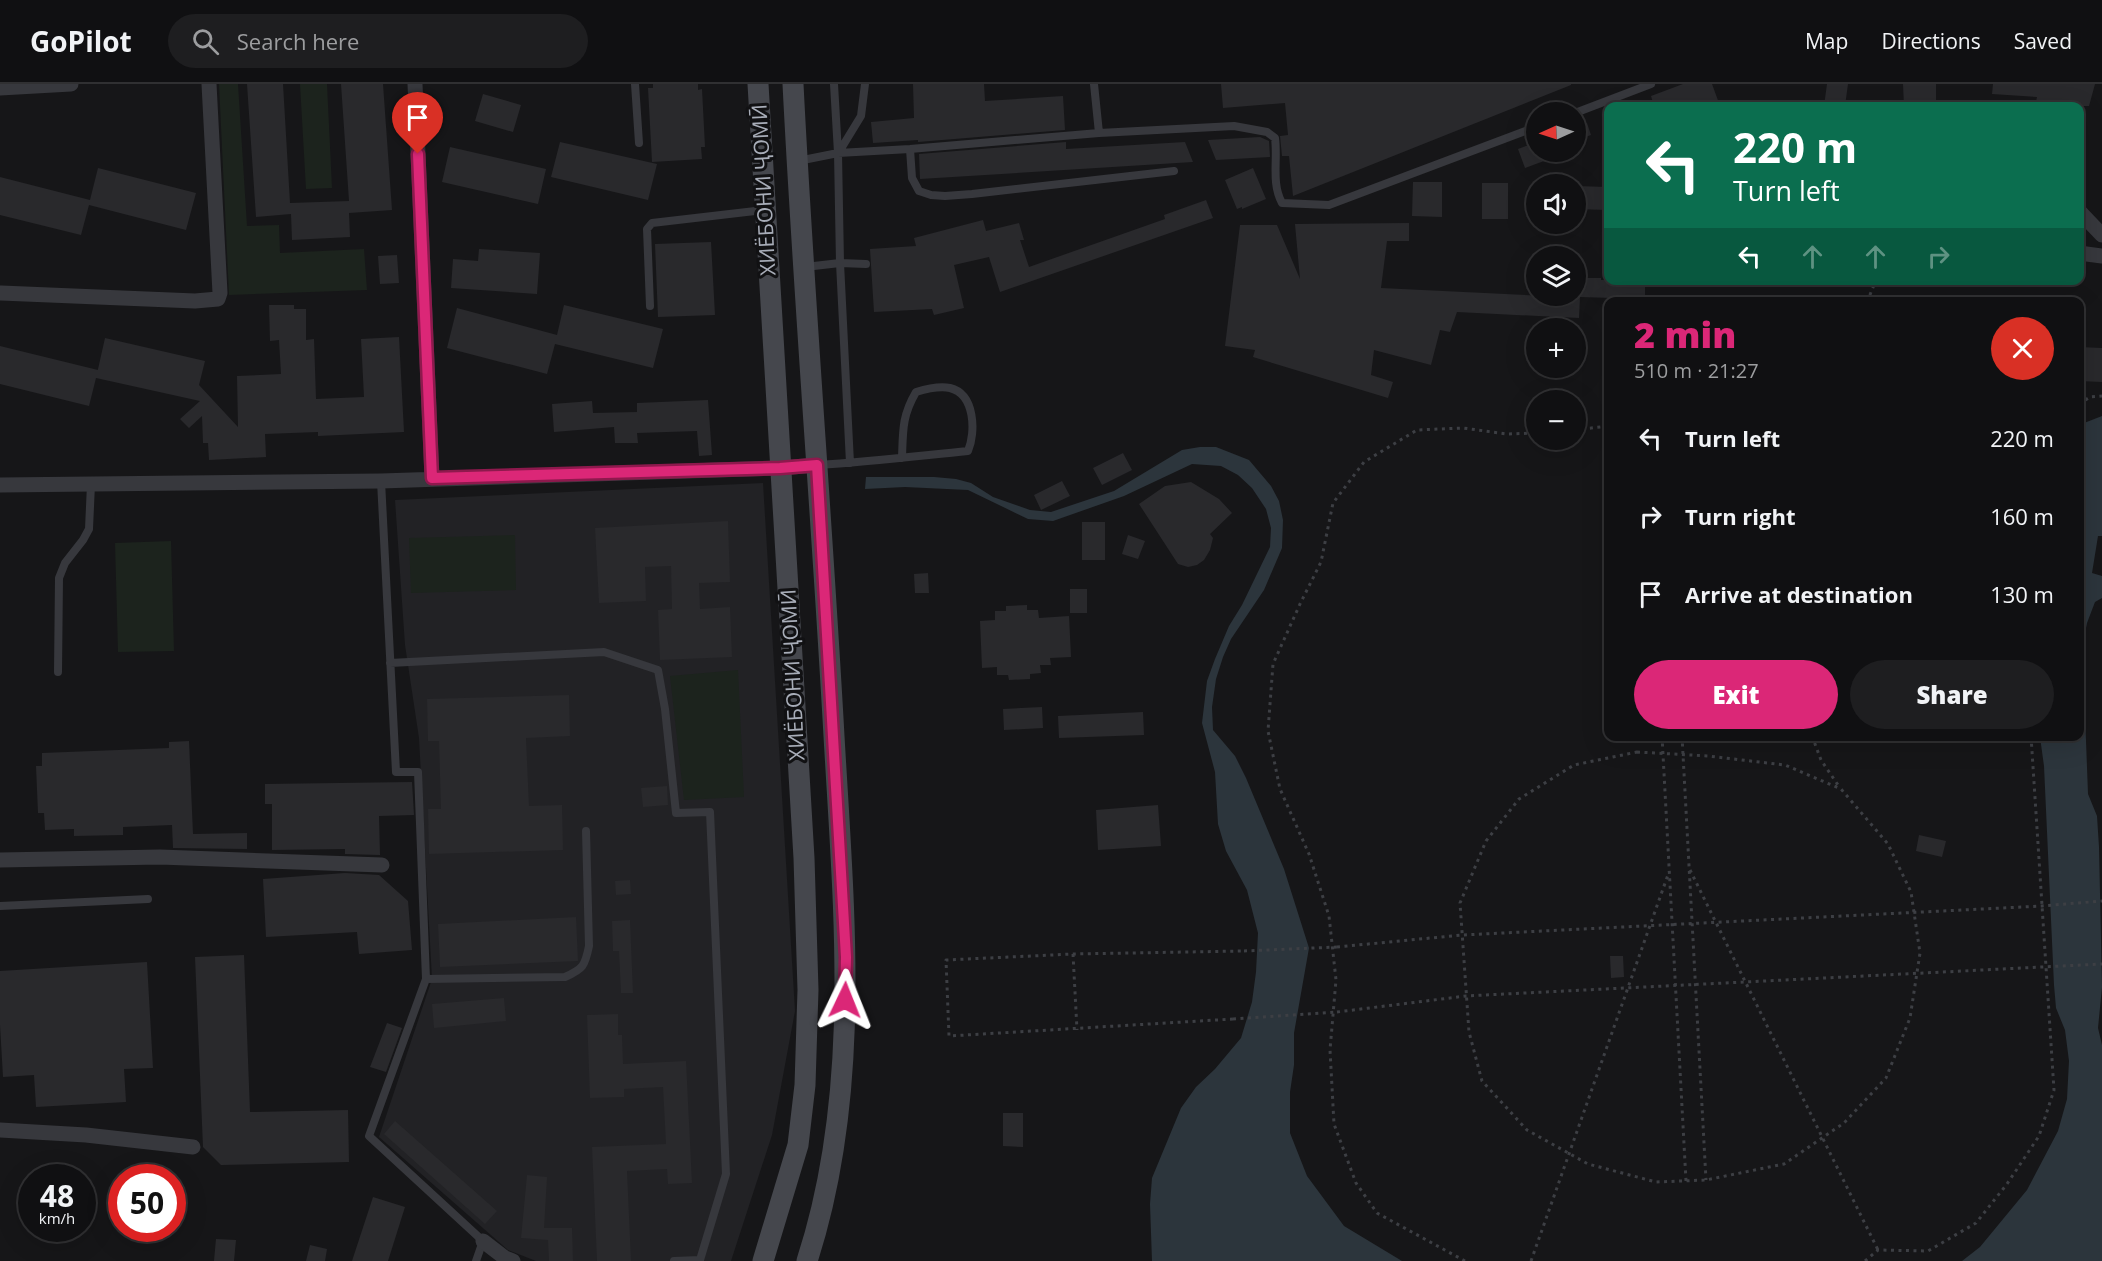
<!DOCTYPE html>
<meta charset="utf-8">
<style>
body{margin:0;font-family:"Open Sans",sans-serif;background:#1e1e20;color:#f1f3f6;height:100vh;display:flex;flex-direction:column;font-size:22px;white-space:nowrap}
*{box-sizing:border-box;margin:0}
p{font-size:20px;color:#9c9d9f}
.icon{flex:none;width:33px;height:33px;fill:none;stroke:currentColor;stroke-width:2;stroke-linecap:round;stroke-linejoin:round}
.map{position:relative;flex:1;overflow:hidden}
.side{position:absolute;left:1604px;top:213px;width:480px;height:444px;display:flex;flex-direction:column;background:#101012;border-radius:12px;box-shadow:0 6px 24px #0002,0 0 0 2px #303032}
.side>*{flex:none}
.top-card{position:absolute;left:1604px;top:18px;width:480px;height:183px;border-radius:12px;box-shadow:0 6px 24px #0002,0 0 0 2px #303032;background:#0b6e4f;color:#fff;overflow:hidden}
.needle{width:39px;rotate:267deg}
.tools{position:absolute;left:1526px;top:18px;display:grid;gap:12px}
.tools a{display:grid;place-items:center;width:60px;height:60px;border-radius:50%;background:#101012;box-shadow:0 6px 24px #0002,0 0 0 2px #303032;font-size:30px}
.speed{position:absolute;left:18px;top:1080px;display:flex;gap:12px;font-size:30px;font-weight:700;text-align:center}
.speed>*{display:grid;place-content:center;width:78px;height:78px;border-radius:50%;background:#101012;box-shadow:0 6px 24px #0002,0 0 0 2px #303032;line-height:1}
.speed small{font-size:15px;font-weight:400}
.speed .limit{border:9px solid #d22;background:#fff;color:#111}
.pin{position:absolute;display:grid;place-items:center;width:51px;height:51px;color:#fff;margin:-62px -26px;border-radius:50% 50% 50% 0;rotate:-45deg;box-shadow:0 0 6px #0007}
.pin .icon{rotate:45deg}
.me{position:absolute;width:66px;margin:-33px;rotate:2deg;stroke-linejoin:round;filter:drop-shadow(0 0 4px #0008)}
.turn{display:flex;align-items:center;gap:21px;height:126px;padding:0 30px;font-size:27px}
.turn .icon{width:78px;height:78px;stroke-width:2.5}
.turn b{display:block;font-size:42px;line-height:51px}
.lanes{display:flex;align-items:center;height:57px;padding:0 30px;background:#0003;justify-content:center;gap:30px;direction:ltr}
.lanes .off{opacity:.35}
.round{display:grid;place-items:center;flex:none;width:63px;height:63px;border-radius:32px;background:#1e1e20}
.overview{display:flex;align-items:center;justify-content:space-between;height:102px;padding:0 30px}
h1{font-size:36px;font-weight:800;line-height:45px;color:#db2777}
.action{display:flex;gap:12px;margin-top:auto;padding:12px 30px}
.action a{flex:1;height:69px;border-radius:36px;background:#db2777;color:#fff;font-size:24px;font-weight:800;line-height:69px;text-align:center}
.action a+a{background:#1e1e20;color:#f1f3f6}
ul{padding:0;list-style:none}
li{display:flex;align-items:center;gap:18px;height:78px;padding:0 30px}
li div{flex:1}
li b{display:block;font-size:22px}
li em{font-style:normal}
header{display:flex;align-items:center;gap:36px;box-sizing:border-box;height:84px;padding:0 30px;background:#101012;border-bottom:2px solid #303032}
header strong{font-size:28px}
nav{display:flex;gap:33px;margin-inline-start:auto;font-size:21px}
.search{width:420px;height:54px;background:#1e1e20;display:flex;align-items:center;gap:15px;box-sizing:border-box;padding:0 21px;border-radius:33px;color:#9c9d9f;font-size:22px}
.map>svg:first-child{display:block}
.built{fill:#222225}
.green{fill:#1c231d}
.water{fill:#2c353c}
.building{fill:#29292c}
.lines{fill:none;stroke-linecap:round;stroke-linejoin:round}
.path{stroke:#3d3f44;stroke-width:3;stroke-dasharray:3 4.5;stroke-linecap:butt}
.service{stroke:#37383d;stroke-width:8}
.minor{stroke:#37383d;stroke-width:15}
.secondary{stroke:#45474d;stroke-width:21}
.path-bridge{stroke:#3d3f44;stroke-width:3;stroke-dasharray:3 4.5;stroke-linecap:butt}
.route-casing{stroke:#8e194d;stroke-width:15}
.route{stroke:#db2777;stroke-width:10}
.labels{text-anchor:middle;stroke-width:6;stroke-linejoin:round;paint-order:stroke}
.street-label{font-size:21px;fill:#a8adb8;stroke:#111113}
</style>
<header>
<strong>GoPilot</strong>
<div class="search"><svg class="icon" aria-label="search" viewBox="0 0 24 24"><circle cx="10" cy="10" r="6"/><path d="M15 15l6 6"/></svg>Search here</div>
<nav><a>Map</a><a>Directions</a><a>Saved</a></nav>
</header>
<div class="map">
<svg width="2102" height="1177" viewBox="0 0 2102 1177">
<rect width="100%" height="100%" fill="#161618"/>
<path class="built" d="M763 399 795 927 772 1051 731 1177H536L508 1166 379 1053 432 895 419 654 405 561 395 416Z"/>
<path class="green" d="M219 0H238L247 142 279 141 280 169 364 165 367 206 229 211Z
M300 0H327L332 104 306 105Z
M515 451 516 506 411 509 409 454Z
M171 457 174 567 118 568 115 459Z
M738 586 744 713 684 716 670 592Z"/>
<path class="water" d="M2102 332V452H2098L2092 489 2102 492V514L2095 518 2087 539 2080 574 2085 630 2088 710 2097 732 2099 763 2102 903 2098 944 2102 961V1177H1962L1980 1163 2027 1106 2058 1047 2067 1015 2069 977 2065 946 2056 924 2054 901 2044 682 2040 653 2079 652V341Z
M1200 363H1216L1249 376 1271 402 1279 417 1283 436 1282 464 1264 506 1231 555 1223 573 1216 595 1212 623 1213 646 1235 672 1246 694 1284 785 1309 864 1294 949V981L1290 1008V1049L1307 1092 1344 1142 1402 1177H1152L1150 1120 1152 1094 1181 1024 1196 1003 1215 985 1241 954 1252 918 1256 888 1258 849 1247 806 1226 767 1218 740 1215 688 1202 639 1207 597 1215 575 1229 542 1242 521 1270 463 1271 444 1266 425 1252 404 1238 391 1221 382 1192 380 1124 412 1053 437 1028 435 968 406 905 403 865 405 866 393H934L956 395 971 399 993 413 1030 426 1051 428 1114 407 1182 366Z"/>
<path class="building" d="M247 0H283L290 119 349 117 341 0H383L392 126 349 129 350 153 292 156 291 130 256 133Z
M653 0H698V6L702 5 705 63H701L702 75 652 78 648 4H653Z
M913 0H984L985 17 1063 12 1065 46 918 58V56L873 59 871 38 914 34Z
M1221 0H1571V1L1293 112 1289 72H1282L1280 52 1288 51 1285 19 1223 24Z
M1683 0H1712L1720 22H1690L1688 16 1670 22H1654L1651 12Z
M1827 0H1848L1845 22H1824Z
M1903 0H1936V22H1904Z
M1993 0H2095L2089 22H2035L2037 13 1992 10Z
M483 10 521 21 513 48 475 37Z
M1587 39 1591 51 1575 57V44Z
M1260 53 1269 57 1270 73 1216 76 1208 56Z
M560 58 657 80 648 116 551 93Z
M1066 58V65L1185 58 1193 78 920 95 919 70Z
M1536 58V68H1565L1566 69 1525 84 1518 65Z
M450 63 546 85 538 120 442 98Z
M98 84 196 109 186 146 89 121 81 151 0 131V93L90 116Z
M1253 84 1266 115 1242 125V123L1237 125 1225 96Z
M1413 98H1442V133L1412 132Z
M1482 99H1508V135H1482Z
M1575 102 1608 103V126L1575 125Z
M1206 116 1213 134 1000 208 989 173 954 181 964 224 934 231 932 225 874 228 870 165 916 162 914 154 983 136 986 147 1019 139 1024 156H1020L1029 183 1165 135 1164 131Z
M1409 139V157H1387L1381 204 1544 212H1575V194H1601V196H1645V215L1580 213 1579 234 1457 228 1450 248 1440 246 1431 281 1374 266 1371 291 1393 298 1388 314 1253 273 1255 266 1225 262 1240 141H1277L1300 195 1295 140Z
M711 158 715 231 658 233 655 160Z
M479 165 540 169 537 210 451 204 453 175 478 177Z
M397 171 399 199 380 200 378 172Z
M269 221H294V225H306V256L314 255 316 315 364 313 361 255 399 253 404 348 318 352V348L265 350 266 373 209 376 208 359H203L202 332 189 344 180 335 200 317 96 294 105 254 205 277 199 301 238 343 237 292 281 290 279 256 270 257Z
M564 221 663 245 653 284 555 260 547 290 447 264 457 224 557 251Z
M0 262 98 286 89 322 0 300Z
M2079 263 2102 264V298L2079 297Z
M708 316 712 371 699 372 697 347 637 349 638 359H615L614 343 554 348 552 320 592 317 593 329 637 328V319Z
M1123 369 1132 386 1102 401 1093 384Z
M1062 397 1070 412 1041 426 1034 411Z
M1191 398 1219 415 1232 429 1210 450 1213 454 1210 466 1204 476 1197 481 1188 483 1178 480 1139 420 1165 402Z
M728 437 730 498 699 499 700 525 730 523 732 573 660 576 658 526 672 525 671 482 645 483 646 517 599 519 595 444Z
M1082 438H1105V476H1082Z
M1128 451 1145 457 1138 475 1122 470Z
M928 489 929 509H915L914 490Z
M1070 505H1087V529H1070Z
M1027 521V526H1038L1039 534 1069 532 1071 573 1050 574 1051 581H1040L1041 589 1030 590V595L1009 596 1008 591H997V583L982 584 980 537 995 536V527H1006V522Z
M569 611 570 652 526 654 529 722 562 721 563 766 429 770 428 725H441L439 657H428L427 615Z
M1042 623 1043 644 1004 646 1003 625Z
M1143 628 1144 651 1059 654 1058 632Z
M189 657 193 750 247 749V765L173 764 172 741 123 743V751L74 752V745L45 746 44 729H38L36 682H42V669L169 664V658Z
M412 698 414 731 379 732 380 771 345 770V765L272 766V720H265V700Z
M667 702 668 721 643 723 641 704Z
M1158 721 1161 762 1098 766 1096 726Z
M1919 751 1946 757 1942 773 1916 767Z
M345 789 379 791 408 817 412 866 359 870 357 848 266 853 263 795Z
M630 796 631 810 616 811 615 797Z
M576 833 578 877 440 883 438 840Z
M630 836 633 909H621L619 867H613L612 837Z
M244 871 250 1028 348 1026 349 1078 221 1081 203 1063 195 873Z
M1610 872H1623L1624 893 1611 894Z
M147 878 153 984 124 985 126 1018 36 1023 34 991 3 993 0 941V887Z
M504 914 506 937 434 944 432 920Z
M618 930V951H622L623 980 686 977 692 1099 668 1100 667 1085 627 1087 631 1177H597L592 1063 666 1060 663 1003 624 1005V1013L590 1014 587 931Z
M387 939 402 944 386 988 370 983Z
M1003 1029H1023V1063L1003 1062Z
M395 1037 497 1127 485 1140 384 1050Z
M527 1091 547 1093 544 1144H572L573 1177H549L548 1156 521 1154Z
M373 1113 405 1123 388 1177H352Z
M216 1155 236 1156 234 1177H214Z
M310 1161 327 1165 325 1177H306Z"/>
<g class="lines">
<path class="path" d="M1867 218 1876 196
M2079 320 2090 313 2102 312
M1575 346 1608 342
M1662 652 1686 1097
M1682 652 1706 1096
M1812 652 1821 676 1840 704
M1637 668 1708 672 1785 681 1841 705 1888 760 1911 808 1920 869 1910 934 1886 994 1844 1039 1784 1080 1706 1096 1656 1098 1588 1080 1527 1046 1482 997 1469 948 1460 819 1486 757 1519 715 1574 681Z
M1690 786 1878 1166
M1337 863 1462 851 2042 822 2102 817
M1073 870 1077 946
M1337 928 1466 912 2102 880
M1233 935 949 952 946 876 1073 870 1244 867
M1465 1177 1377 1129 1356 1099 1334 1040 1330 966 1336 896 1329 832 1309 770 1280 705 1268 647 1273 580 1300 520 1321 478 1333 419 1364 378 1417 346 1463 344 1507 350 1536 349
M1531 1177 1669 788
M1865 1177 1878 1166 1928 1167 1976 1139 2007 1100 2039 1052 2054 1006 2031 652"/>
<path class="service" d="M635 0 639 59
M834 0 838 69 840 179 850 379
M1094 0 1099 49
M1575 29 1651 0
M910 65 912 94 919 107 931 111 945 112 972 110 1174 87
M839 68 861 32 865 0
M798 77 838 69 910 65 1099 49 1234 42 1267 48 1275 54C1278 76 1271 99 1282 119L1329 121 1536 43
M805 183 840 179 866 180
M650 222 647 145 652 139 764 126
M819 381C869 378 918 372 968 367 976 348 975 310 950 304 939 302 926 305 916 308 902 332 903 346 902 374
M381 397 396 688H418L426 895 369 1052 483 1157 476 1177
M390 579 604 568 658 586 665 625 676 729 710 728 726 1090 700 1176 674 1177
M58 588 59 494 65 479 83 456 89 445 91 400
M0 822 148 815
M426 895 565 893C583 885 585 882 589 862L586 747"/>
<path class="minor" d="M415 0 432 394
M0 4 71 0
M2079 127 2102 151
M2079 169 2102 172
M1 209 195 217 218 215 220 209 209 0
M0 401 381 397 780 384 817 381
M0 776 160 773 382 781
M0 1046 86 1051 193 1063
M483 1157 505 1174 513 1177"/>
<path class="secondary" d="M758 0 804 774 808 906 805 1001 798 1061 763 1177
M793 0C804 218 822 435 834 652 844 827 862 1008 807 1177"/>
<path class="path-bridge" d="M1244 867 1337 863
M1233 935 1337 928"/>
</g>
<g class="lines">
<g class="route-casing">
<path id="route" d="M418 70 432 394 780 384 817 381 846 873 845 916"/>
</g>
<use href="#route" class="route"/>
</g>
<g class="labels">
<g class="street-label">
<text transform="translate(764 106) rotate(-93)" y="7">ХИЁБОНИ ҶОМӢ</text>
<text transform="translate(793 591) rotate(-93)" y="7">ХИЁБОНИ ҶОМӢ</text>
</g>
</g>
</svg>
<div class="tools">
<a><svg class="needle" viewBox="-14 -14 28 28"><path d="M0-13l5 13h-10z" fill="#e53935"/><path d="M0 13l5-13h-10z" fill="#9c9d9f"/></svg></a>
<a><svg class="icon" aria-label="sound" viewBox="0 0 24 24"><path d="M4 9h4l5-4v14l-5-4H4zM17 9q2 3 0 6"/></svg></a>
<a><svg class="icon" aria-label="layers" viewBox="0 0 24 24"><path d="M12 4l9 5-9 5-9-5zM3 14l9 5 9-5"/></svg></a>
<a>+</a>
<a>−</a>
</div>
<div class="speed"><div>48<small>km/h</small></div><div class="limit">50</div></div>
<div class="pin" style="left:418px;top:70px;background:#d93025"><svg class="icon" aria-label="arrive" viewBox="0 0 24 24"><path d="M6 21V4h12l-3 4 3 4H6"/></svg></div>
<svg class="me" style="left:845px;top:916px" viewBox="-20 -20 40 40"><path d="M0-17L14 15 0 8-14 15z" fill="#db2777" stroke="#fff" stroke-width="4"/></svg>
<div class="top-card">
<div class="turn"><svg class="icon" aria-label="left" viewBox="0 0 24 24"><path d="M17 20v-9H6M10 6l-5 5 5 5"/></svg><div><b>220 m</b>Turn left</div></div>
<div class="lanes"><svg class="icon" aria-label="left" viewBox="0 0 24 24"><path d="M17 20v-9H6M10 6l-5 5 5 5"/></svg><svg class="icon off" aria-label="ahead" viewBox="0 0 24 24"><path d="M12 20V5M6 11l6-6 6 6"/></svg><svg class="icon off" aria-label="ahead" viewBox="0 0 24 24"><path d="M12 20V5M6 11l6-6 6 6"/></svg><svg class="icon off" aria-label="right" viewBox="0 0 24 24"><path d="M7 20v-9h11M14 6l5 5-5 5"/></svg></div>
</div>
<section class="side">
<div class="overview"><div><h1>2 min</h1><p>510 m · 21:27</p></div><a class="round" style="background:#d93025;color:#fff"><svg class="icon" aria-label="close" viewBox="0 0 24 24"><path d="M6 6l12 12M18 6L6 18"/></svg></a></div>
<ul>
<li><svg class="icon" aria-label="left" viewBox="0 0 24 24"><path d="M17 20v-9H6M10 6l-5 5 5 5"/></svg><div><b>Turn left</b></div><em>220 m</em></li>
<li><svg class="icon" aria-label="right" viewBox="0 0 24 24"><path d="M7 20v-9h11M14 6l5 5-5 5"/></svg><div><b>Turn right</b></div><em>160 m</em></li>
<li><svg class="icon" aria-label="arrive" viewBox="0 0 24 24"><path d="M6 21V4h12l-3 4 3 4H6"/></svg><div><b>Arrive at destination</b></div><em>130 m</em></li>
</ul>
<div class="action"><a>Exit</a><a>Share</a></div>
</section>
</div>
